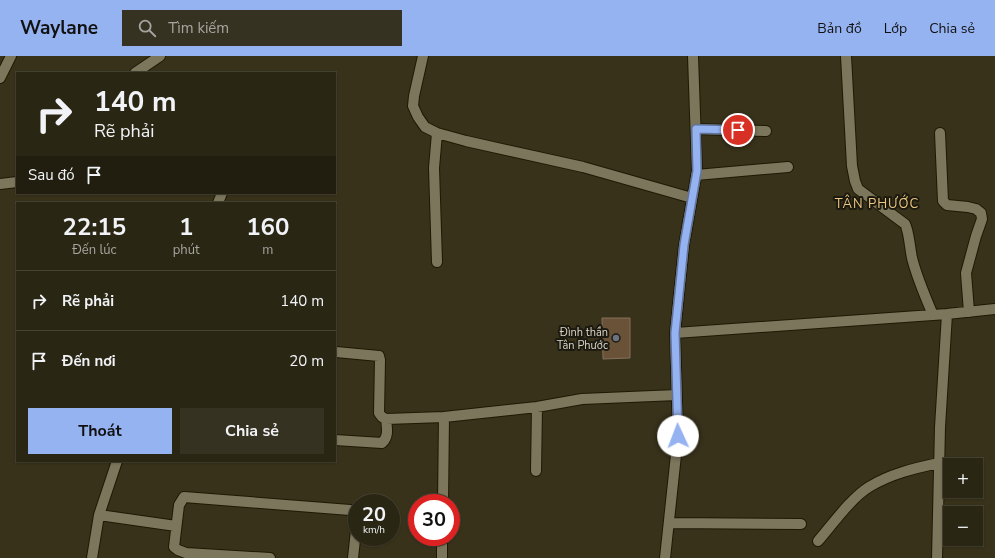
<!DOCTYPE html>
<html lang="vi">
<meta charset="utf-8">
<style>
body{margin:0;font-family:"Nunito Sans",sans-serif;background:#363222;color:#f1f3f6;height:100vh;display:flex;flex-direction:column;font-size:15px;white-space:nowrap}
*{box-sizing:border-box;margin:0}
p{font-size:13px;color:#a5a5a0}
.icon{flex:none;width:22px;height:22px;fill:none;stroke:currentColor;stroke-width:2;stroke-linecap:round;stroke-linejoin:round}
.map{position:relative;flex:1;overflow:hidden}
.sheet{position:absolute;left:16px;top:146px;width:320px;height:260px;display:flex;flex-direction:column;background:#2a2614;border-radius:0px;box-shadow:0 1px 3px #0004,0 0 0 1px #464334}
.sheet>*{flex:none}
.top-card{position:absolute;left:16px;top:16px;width:320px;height:122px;border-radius:0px;box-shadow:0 1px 3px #0004,0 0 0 1px #464334;background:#2a2614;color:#f1f3f6;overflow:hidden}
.fabs{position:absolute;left:943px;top:402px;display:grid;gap:8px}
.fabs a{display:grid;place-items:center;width:40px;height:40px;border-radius:0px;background:#2a2614;box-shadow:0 1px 3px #0004,0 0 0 1px #464334;font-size:20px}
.speed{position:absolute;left:348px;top:438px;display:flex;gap:8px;font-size:20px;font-weight:700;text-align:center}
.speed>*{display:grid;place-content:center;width:52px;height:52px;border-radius:50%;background:#2a2614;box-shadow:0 1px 3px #0004,0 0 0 1px #464334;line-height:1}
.speed small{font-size:10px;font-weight:400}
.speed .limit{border:6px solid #d22;background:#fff;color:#111}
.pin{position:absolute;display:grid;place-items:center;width:34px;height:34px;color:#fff;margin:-17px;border:2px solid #fff;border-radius:50%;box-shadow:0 1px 4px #0007}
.me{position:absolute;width:44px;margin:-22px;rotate:358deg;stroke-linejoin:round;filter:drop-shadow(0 0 3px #0008)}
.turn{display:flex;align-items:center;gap:14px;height:84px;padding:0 12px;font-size:18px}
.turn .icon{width:52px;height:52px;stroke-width:2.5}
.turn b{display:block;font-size:28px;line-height:34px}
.then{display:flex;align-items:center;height:38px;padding:0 12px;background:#0003;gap:8px;font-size:15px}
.eta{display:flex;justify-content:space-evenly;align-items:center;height:68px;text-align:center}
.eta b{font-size:24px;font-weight:700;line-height:28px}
.action{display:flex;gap:8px;margin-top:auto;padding:8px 12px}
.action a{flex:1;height:46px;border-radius:0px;background:#95b2f1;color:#111;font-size:16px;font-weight:700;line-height:46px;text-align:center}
.action a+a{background:#363222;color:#f1f3f6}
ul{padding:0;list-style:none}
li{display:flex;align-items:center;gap:12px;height:60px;padding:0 12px;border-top:1px solid #464334}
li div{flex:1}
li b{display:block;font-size:15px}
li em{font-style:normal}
header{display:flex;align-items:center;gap:24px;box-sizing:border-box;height:56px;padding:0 20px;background:#95b2f1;color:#111}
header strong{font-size:19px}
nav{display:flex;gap:22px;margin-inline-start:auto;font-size:14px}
.search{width:280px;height:36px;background:#363222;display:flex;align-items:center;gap:10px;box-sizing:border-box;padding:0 14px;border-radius:0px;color:#a5a5a0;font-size:15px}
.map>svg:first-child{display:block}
.building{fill:#695238;stroke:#83715d}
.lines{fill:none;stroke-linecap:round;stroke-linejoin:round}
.minor-casing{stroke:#1f1904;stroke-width:12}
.minor{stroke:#7c765d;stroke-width:10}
.route-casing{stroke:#61749d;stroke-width:10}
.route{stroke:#95b2f1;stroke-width:7}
.worship-dot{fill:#6b7280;stroke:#1c1a10;stroke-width:1.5}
.labels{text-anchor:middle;stroke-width:4;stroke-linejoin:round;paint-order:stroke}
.poi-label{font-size:11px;fill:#d8d4c7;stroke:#1c1a10;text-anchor:end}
.quarter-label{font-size:13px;letter-spacing:1px;fill:#ebc67e;stroke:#1c1a10}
</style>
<header>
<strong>Waylane</strong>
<div class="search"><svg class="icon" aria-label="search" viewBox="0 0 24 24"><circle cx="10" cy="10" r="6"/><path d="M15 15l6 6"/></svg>Tìm kiếm</div>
<nav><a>Bản đồ</a><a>Lớp</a><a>Chia sẻ</a></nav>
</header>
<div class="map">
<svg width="995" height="502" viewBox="0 0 995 502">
<rect width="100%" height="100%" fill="#38321b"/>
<path class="building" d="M602 262H630V302L603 303Z"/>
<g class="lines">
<g class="minor-casing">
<path id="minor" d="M423 0 414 40 413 50 418 61 425 71 437 77 466 85 583 111 692 142
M846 0 852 110 855 125 858 133 905 168C909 175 910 193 912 202 917 222 925 240 933 259
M135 17 160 0
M0 22 11 0
M696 73 766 75
M940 77 943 145 947 149 968 151 976 153 981 157 982 163 976 180 966 217 969 256
M696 119 788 111
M0 128 17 126
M218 147 222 137
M437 206 434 112 437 77
M675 277 947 258 995 253
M336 296 379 300 380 304 379 357 382 361 386 363 444 361 443 447
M444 361 537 351 582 343 677 339
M335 384 382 387C389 381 387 372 386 363
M536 415 537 351
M99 459 176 470
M670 467 801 468
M818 485C832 469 851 442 869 431 890 418 915 412 939 407
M92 502 99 459 117 405
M270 502 186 497 178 494 174 491 179 449 184 441 350 454 357 455
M353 502 357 465
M442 502V481
M665 502 678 380 675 277 684 189 697 115 693 0
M937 502 940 371 947 258"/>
</g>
<use href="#minor" class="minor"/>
</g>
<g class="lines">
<g class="route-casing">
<path id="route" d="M678 380 675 277 684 189 697 115 696 73 738 74"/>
</g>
<use href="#route" class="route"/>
</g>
<circle class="worship-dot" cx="616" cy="282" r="4"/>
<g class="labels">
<g class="poi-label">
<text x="608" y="280">Đình thần<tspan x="608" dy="13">Tân Phước</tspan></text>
</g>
<g class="quarter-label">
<text x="877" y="152">TÂN PHƯỚC</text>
</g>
</g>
</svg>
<div class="fabs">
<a>+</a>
<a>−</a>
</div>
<div class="speed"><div>20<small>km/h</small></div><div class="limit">30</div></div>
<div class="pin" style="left:738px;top:74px;background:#d93025"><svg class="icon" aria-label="arrive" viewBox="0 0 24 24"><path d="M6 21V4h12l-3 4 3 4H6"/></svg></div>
<svg class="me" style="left:678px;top:380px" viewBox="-20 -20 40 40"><circle r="19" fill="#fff"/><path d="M0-13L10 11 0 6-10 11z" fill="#95b2f1"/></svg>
<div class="top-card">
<div class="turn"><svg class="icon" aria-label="right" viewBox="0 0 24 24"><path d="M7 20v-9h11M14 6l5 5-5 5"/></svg><div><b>140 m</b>Rẽ phải</div></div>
<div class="then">Sau đó<svg class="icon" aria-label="arrive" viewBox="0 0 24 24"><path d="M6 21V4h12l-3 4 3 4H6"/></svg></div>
</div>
<section class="sheet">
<div class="eta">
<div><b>22:15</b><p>Đến lúc</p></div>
<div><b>1</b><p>phút</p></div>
<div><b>160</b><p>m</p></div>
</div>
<ul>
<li><svg class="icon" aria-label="right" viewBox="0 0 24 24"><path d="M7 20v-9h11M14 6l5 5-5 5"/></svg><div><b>Rẽ phải</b></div><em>140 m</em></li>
<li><svg class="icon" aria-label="arrive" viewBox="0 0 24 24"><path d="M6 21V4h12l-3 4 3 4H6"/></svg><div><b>Đến nơi</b></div><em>20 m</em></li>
</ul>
<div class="action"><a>Thoát</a><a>Chia sẻ</a></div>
</section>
</div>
